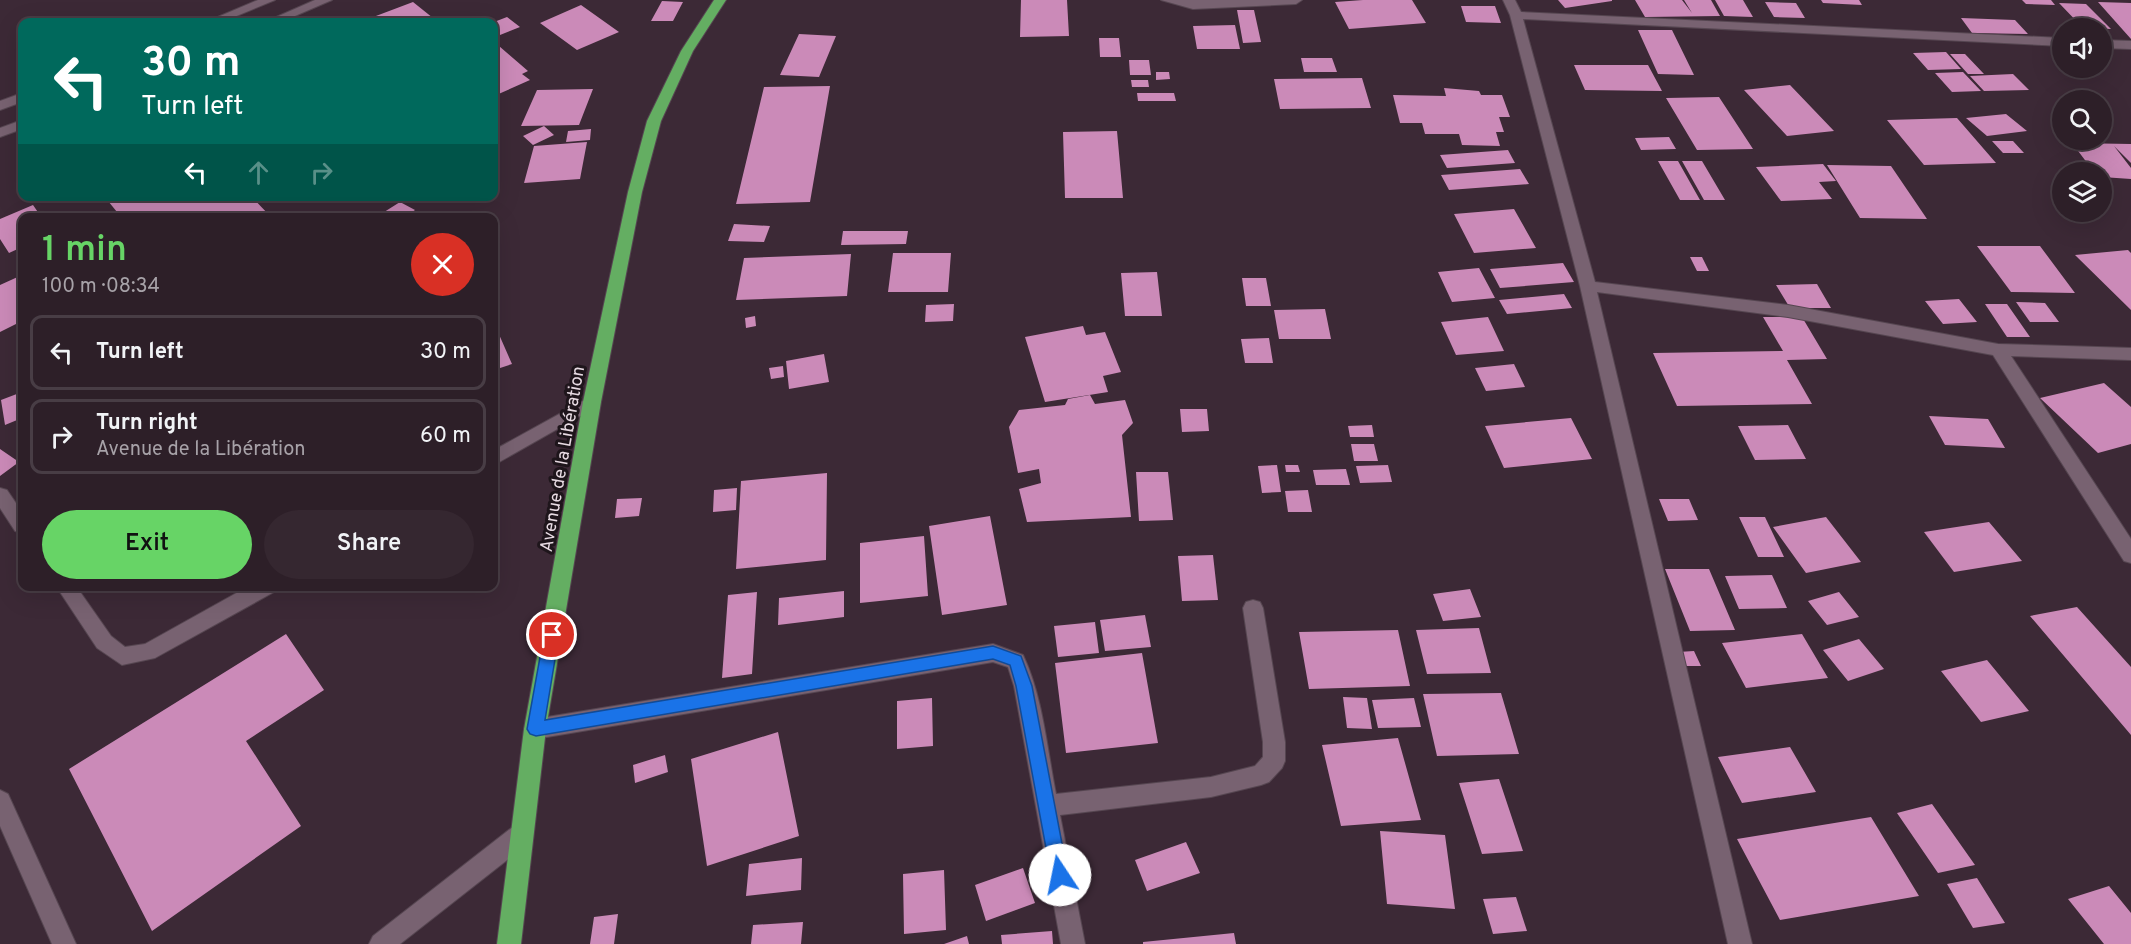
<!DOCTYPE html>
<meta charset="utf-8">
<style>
body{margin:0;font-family:Overpass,sans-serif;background:#352730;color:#f1f3f6;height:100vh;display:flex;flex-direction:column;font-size:22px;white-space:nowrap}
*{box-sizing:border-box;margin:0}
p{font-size:20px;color:#a7a2a8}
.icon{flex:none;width:33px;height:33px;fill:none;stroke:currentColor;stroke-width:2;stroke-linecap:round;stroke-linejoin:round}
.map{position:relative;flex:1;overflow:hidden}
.sheet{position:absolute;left:18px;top:213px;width:480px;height:378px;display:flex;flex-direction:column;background:#2d1f28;border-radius:12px;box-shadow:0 6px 24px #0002,0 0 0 2px #483d45}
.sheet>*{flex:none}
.top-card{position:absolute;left:18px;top:18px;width:480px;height:183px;border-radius:12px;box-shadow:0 6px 24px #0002,0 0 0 2px #483d45;background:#00695c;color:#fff;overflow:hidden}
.tools{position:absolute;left:2052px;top:18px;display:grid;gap:12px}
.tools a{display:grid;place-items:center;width:60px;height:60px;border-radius:50%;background:#2d1f28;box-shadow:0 6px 24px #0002,0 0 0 2px #483d45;font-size:30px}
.pin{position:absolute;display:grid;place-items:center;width:51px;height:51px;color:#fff;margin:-26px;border:3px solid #fff;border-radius:50%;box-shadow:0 2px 6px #0007}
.me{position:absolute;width:66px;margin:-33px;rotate:349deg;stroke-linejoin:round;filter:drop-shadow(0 0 4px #0008)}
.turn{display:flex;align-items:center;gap:21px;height:126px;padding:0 24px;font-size:27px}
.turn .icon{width:78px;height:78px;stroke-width:2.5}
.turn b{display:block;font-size:42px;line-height:51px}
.lanes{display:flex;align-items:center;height:57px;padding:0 24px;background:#0003;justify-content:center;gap:30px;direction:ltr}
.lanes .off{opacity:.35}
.round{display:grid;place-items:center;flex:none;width:63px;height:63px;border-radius:32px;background:#352730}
.headline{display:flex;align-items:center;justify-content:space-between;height:102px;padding:0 24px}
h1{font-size:36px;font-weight:600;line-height:45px;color:#67d466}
.cta{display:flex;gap:12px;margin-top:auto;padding:12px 24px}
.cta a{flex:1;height:69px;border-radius:36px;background:#67d466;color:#111;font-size:24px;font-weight:600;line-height:69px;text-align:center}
.cta a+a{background:#352730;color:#f1f3f6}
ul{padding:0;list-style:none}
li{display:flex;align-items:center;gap:18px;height:75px;margin:0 12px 9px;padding:0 12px;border:3px solid #483d45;border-radius:12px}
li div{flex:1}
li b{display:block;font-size:22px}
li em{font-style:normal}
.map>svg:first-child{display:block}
.building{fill:#cb8ab8}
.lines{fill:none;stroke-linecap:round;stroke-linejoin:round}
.minor-casing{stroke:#564651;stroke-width:2}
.highway-casing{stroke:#564651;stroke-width:2}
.minor{fill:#786271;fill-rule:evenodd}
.highway{fill:#64ae62;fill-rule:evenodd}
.route{fill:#1a73e8;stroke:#114b97;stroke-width:1.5}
.labels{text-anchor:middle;stroke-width:6;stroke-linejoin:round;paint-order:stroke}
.street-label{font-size:18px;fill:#e8dbe3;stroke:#1e151b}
</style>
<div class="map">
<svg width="2131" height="944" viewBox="0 0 2131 944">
<rect width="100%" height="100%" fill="#3c2936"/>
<path class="building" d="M1021 0H1067L1069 36 1020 37Z
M1363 0H1412L1426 23 1349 29 1335 2Z
M1558 0H1612V1L1565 8Z
M1635 0H1682L1692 13 1684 0H1711L1720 16 1645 17Z
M1715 0H1743L1753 17 1724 16Z
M1821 0H1859L1862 5 1823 3Z
M2022 0H2051L2055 5 2026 4Z
M662 1 683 2 673 21H651Z
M413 2 438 22H360Z
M1765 2 1796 3 1805 18 1774 17Z
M2098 2 2131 3V39Z
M2059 3 2086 4 2111 29 2083 28Z
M581 5 619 32 577 50 540 23Z
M1461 6H1495L1501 23 1466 22Z
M1237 10H1254L1261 42 1243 43Z
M507 17 520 27 500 35 494 29V22Z
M1961 18 2015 20 2028 34 1972 33Z
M1235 25 1240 49H1197L1193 26Z
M1638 30H1672L1694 75 1658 74Z
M799 34 836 36 819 77 780 75Z
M1099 38H1119L1121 57H1100Z
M499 46 528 71 522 74 530 80 494 96V48Z
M1946 52 1961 69 1928 70 1913 53Z
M1950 54H1965L1984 74H1968Z
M1301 58H1332L1337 72H1304Z
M1129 60H1149L1151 75H1130Z
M1574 65H1648L1662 91 1585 90Z
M1156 72H1169L1170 79 1156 80Z
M1963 72 1981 91 1952 92 1935 73Z
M2013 74 2029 90 1984 91 1970 76Z
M1362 78 1371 108 1280 109 1274 79Z
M1131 80H1148L1149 87H1132Z
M1790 85 1834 131 1787 136 1744 90Z
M830 86 810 202 736 204 764 87Z
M1444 88 1479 91 1481 95H1502L1510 117H1499L1504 132H1496L1500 146 1462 145 1459 134H1425L1422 123H1400L1393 95 1446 96Z
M593 89 579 125 521 126 537 90Z
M1137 93H1174L1176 101H1138Z
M1719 97 1753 149 1697 150 1666 98Z
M2006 114 2027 131 1987 136 1966 118Z
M1957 118 1996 163 1924 165 1887 120Z
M544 126 554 135 533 145 523 136Z
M591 129 590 140 566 142 568 131Z
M1117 131 1123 198H1065L1063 132Z
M1669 137 1676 149 1641 150 1635 138Z
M1992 141H2013L2024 153H2003Z
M587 142 580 179 524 183 534 146Z
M2072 143 2131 144V163L2114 146 2131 168V179L2102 177V172H2094Z
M1508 150 1515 163 1447 168 1440 155Z
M1658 161H1678L1700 200H1680Z
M1682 161H1702L1725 200H1704Z
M1823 164 1836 181 1819 182 1832 199 1781 201 1756 167Z
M1827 165 1891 166 1927 219 1860 218Z
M1520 169 1529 184 1449 190 1441 175Z
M104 196H251L270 216 104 218 117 212Z
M400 202 415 210 404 218H388L381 214Z
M33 205 42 218H22V247L9 253 0 239V219Z
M1514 209 1536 248 1474 253 1454 214Z
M734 224 770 226 764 242 728 241Z
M843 231H908L906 244 841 245Z
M1977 246H2040L2075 293 2011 292Z
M2128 250 2131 253V310L2075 255Z
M893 253H951L948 292H888Z
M851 254 847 296 736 300 744 258Z
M1690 257H1702L1709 271H1697Z
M1563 263 1574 282 1500 288 1490 269Z
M1479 268 1495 298 1452 302 1438 272Z
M1157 272 1162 316H1125L1121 273Z
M22 275V321L0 332V285Z
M1242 278H1266L1271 306H1246Z
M1817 284 1831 308H1790L1776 285Z
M1564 294 1572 308 1507 314 1499 300Z
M1959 299 1977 322 1943 324 1925 301Z
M2016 302 2045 303 2059 322H2030Z
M954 304 953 321 925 322 926 305Z
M1985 304H2007L2030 337H2007Z
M1325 309 1331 339H1279L1274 310Z
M755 316 756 326 746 328 745 318Z
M1488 317 1504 351 1456 355 1441 322Z
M1763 317H1802L1827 359 1787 360 1812 404 1677 406 1653 353 1783 351Z
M494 323 512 364 494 370Z
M1083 326 1086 335 1105 332 1121 372 1103 376 1108 392 1045 402 1025 337Z
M1269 338 1273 363H1245L1241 339Z
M824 354 829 382 789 389 786 361Z
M1514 364 1525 387 1486 391 1475 368Z
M783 366 784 377 771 379 769 368Z
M2104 383 2131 407V444L2098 453 2040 398Z
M22 392V418L5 425 1 400Z
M1090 395 1095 404 1125 400 1133 423 1122 435 1131 517 1027 522 1019 489 1041 483 1039 469 1018 473 1009 427 1019 410 1065 405 1068 399Z
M1180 409H1207L1209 431 1182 432Z
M1929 416 1988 419 2005 448 1945 445Z
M1571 418 1592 459 1504 468 1485 426Z
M1372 425 1374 437H1350L1348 426Z
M1788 425 1806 459 1755 460 1738 426Z
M1351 444H1374L1378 461H1354Z
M0 449 19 462 0 476Z
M1277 465 1281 492 1262 493 1258 466Z
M1285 465H1298L1300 472H1286Z
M1388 465 1392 482 1360 483 1356 466Z
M1346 469 1350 485H1316L1313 470Z
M1136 472H1168L1173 520 1139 521Z
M827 473 826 560 736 569 741 481Z
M737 488 736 510 713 512 714 490Z
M1308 490 1312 512H1288L1285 491Z
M642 498 639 516 615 518 617 499Z
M1659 499H1689L1698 520 1668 521Z
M990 516 1007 605 942 615 929 526Z
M1739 517H1765L1784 557H1758Z
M1826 517 1861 562 1806 573 1773 527Z
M1989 522 2022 561 1954 572 1924 532Z
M924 536 928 596 860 603V543Z
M1213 555 1218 600 1182 601 1178 556Z
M1665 569H1709L1735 630 1690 631Z
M1772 575 1787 608 1739 609 1725 576Z
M1470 589 1481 617 1443 621 1433 594Z
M844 591V617L778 625 779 598Z
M757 592 752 674 722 678 728 595Z
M1839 592 1859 617 1827 625 1808 601Z
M2077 607 2131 667V735L2030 616Z
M1145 615 1151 647 1105 651 1100 620Z
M1095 622 1099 653 1058 657 1054 626Z
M1479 628 1491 673 1427 674 1416 630Z
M1398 630 1410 686 1309 689 1299 632Z
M286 634 324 690 246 741 301 826 152 931 69 769Z
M1802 634 1828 678 1746 688 1722 643Z
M1859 639 1884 669 1848 681 1823 650Z
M1694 651 1701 666H1683L1678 652Z
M1142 653 1158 743 1066 753 1055 663Z
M1987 660 2029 711 1981 722 1941 671Z
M1501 693 1519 754 1437 756 1423 694Z
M1343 697 1367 698 1372 729 1347 728Z
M932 698 933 746 897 749V701Z
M1414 698 1421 727 1378 728 1372 700Z
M778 732 799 836 707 866 691 759Z
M1398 738 1421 820 1341 826 1322 745Z
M1790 747 1816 792 1742 803 1718 757Z
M665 755 668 772 635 783 633 765Z
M1499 779 1523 851 1482 854 1459 783Z
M1932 804 1975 865 1938 873 1897 813Z
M1871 817 1919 896 1780 920 1737 839Z
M1380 831 1445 835 1455 909 1387 904Z
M1186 842 1200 873 1147 891 1135 860Z
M802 858 801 890 746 896 749 864Z
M1023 868 1035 903 986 921 975 885Z
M944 870 946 930 904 934 903 874Z
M1977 878 2005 923 1973 928 1947 884Z
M2109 886 2131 913V944H2104L2068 899Z
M1516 897 1527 931 1493 934 1483 899Z
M618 914 614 944H590L594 917Z
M803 922 801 944H751L753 925Z
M1052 931 1053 944H1002L1001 935Z
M1234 933 1236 944H1143V942Z
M967 936 969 944H944Z"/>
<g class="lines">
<g class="minor-casing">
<path id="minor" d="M258 0H275L222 22H206Z
M315 0H332L281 22H265Z
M1161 0H1302L1296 4 1193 9Z
M1503 0H1515L1521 12 2062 38V46L1523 19 1595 282 1788 305 1998 344 2131 348V360L2011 356 2131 539V563L2124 561 1993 355 1788 317 1597 292 1752 944H1728L1580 286 1510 15Z
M2102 40 2131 41V49L2102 48Z
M22 93V102L0 110V101Z
M22 120V129L0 137V128Z
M592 396 598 398 601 402 598 406 494 465V450Z
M0 488 7 490 22 512V533L15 531 0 508Z
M56 586H76L111 636 125 647 145 644 249 586H276L274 592 155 658 122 665 97 648Z
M1253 600 1260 602 1263 608 1285 742V761L1282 768 1269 782 1261 785 1211 797 1060 815 1085 944H1061L1014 686 1008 667 993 662 535 739 528 736 524 729 528 722 535 719 993 644 1023 655C1043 697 1047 749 1056 794L1211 777 1255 766 1263 757V742L1243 608 1246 602Z
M0 790 8 794 76 944H52L0 826Z
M522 823 530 826 533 834 530 842 400 944H369L373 936 514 826Z"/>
</g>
<g class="highway-casing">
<path id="highway" d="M714 0H726L693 51 661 121 642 192 601 402 546 729 521 944H497L524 729 583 402 628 192 647 121 681 51Z"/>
</g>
<use href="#minor" class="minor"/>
<use href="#highway" class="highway"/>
</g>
<path class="route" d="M552 629 559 635 545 720 993 646 1021 656 1032 686 1068 875 1066 881 1060 884 1053 881 1051 875 1016 686 1010 665 993 659 536 736 530 734 527 729 544 635Z"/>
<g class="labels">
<g class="street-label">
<text transform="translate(562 459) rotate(-80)" y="6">Avenue de la Libération</text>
</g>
</g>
</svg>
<div class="tools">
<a><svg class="icon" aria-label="sound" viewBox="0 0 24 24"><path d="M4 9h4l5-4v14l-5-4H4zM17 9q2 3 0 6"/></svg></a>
<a><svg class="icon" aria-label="search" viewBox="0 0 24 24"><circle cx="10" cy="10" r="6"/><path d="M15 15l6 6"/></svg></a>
<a><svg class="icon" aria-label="layers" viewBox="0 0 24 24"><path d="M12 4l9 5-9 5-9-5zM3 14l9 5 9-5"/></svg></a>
</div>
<div class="pin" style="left:552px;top:635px;background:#d93025"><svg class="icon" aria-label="arrive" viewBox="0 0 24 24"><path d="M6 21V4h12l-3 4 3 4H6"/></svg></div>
<svg class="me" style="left:1060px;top:875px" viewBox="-20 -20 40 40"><circle r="19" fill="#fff"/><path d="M0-13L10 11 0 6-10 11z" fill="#1a73e8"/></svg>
<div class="top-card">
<div class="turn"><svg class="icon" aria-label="left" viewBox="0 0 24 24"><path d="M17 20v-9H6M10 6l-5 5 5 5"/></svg><div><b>30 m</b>Turn left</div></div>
<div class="lanes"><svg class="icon" aria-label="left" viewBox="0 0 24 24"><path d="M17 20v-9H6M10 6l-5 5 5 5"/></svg><svg class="icon off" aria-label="ahead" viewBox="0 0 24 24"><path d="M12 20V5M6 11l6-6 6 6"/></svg><svg class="icon off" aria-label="right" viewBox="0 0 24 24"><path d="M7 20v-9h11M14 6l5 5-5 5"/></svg></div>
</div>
<section class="sheet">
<div class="headline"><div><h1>1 min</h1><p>100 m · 08:34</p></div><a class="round" style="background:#d93025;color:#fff"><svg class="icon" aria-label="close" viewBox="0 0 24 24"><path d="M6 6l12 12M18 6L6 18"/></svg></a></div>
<ul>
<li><svg class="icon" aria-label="left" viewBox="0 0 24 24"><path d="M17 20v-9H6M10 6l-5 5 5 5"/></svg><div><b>Turn left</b></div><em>30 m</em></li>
<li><svg class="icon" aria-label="right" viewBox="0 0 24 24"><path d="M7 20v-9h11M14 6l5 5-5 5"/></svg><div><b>Turn right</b><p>Avenue de la Libération</p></div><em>60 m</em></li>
</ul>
<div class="cta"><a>Exit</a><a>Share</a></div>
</section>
</div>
